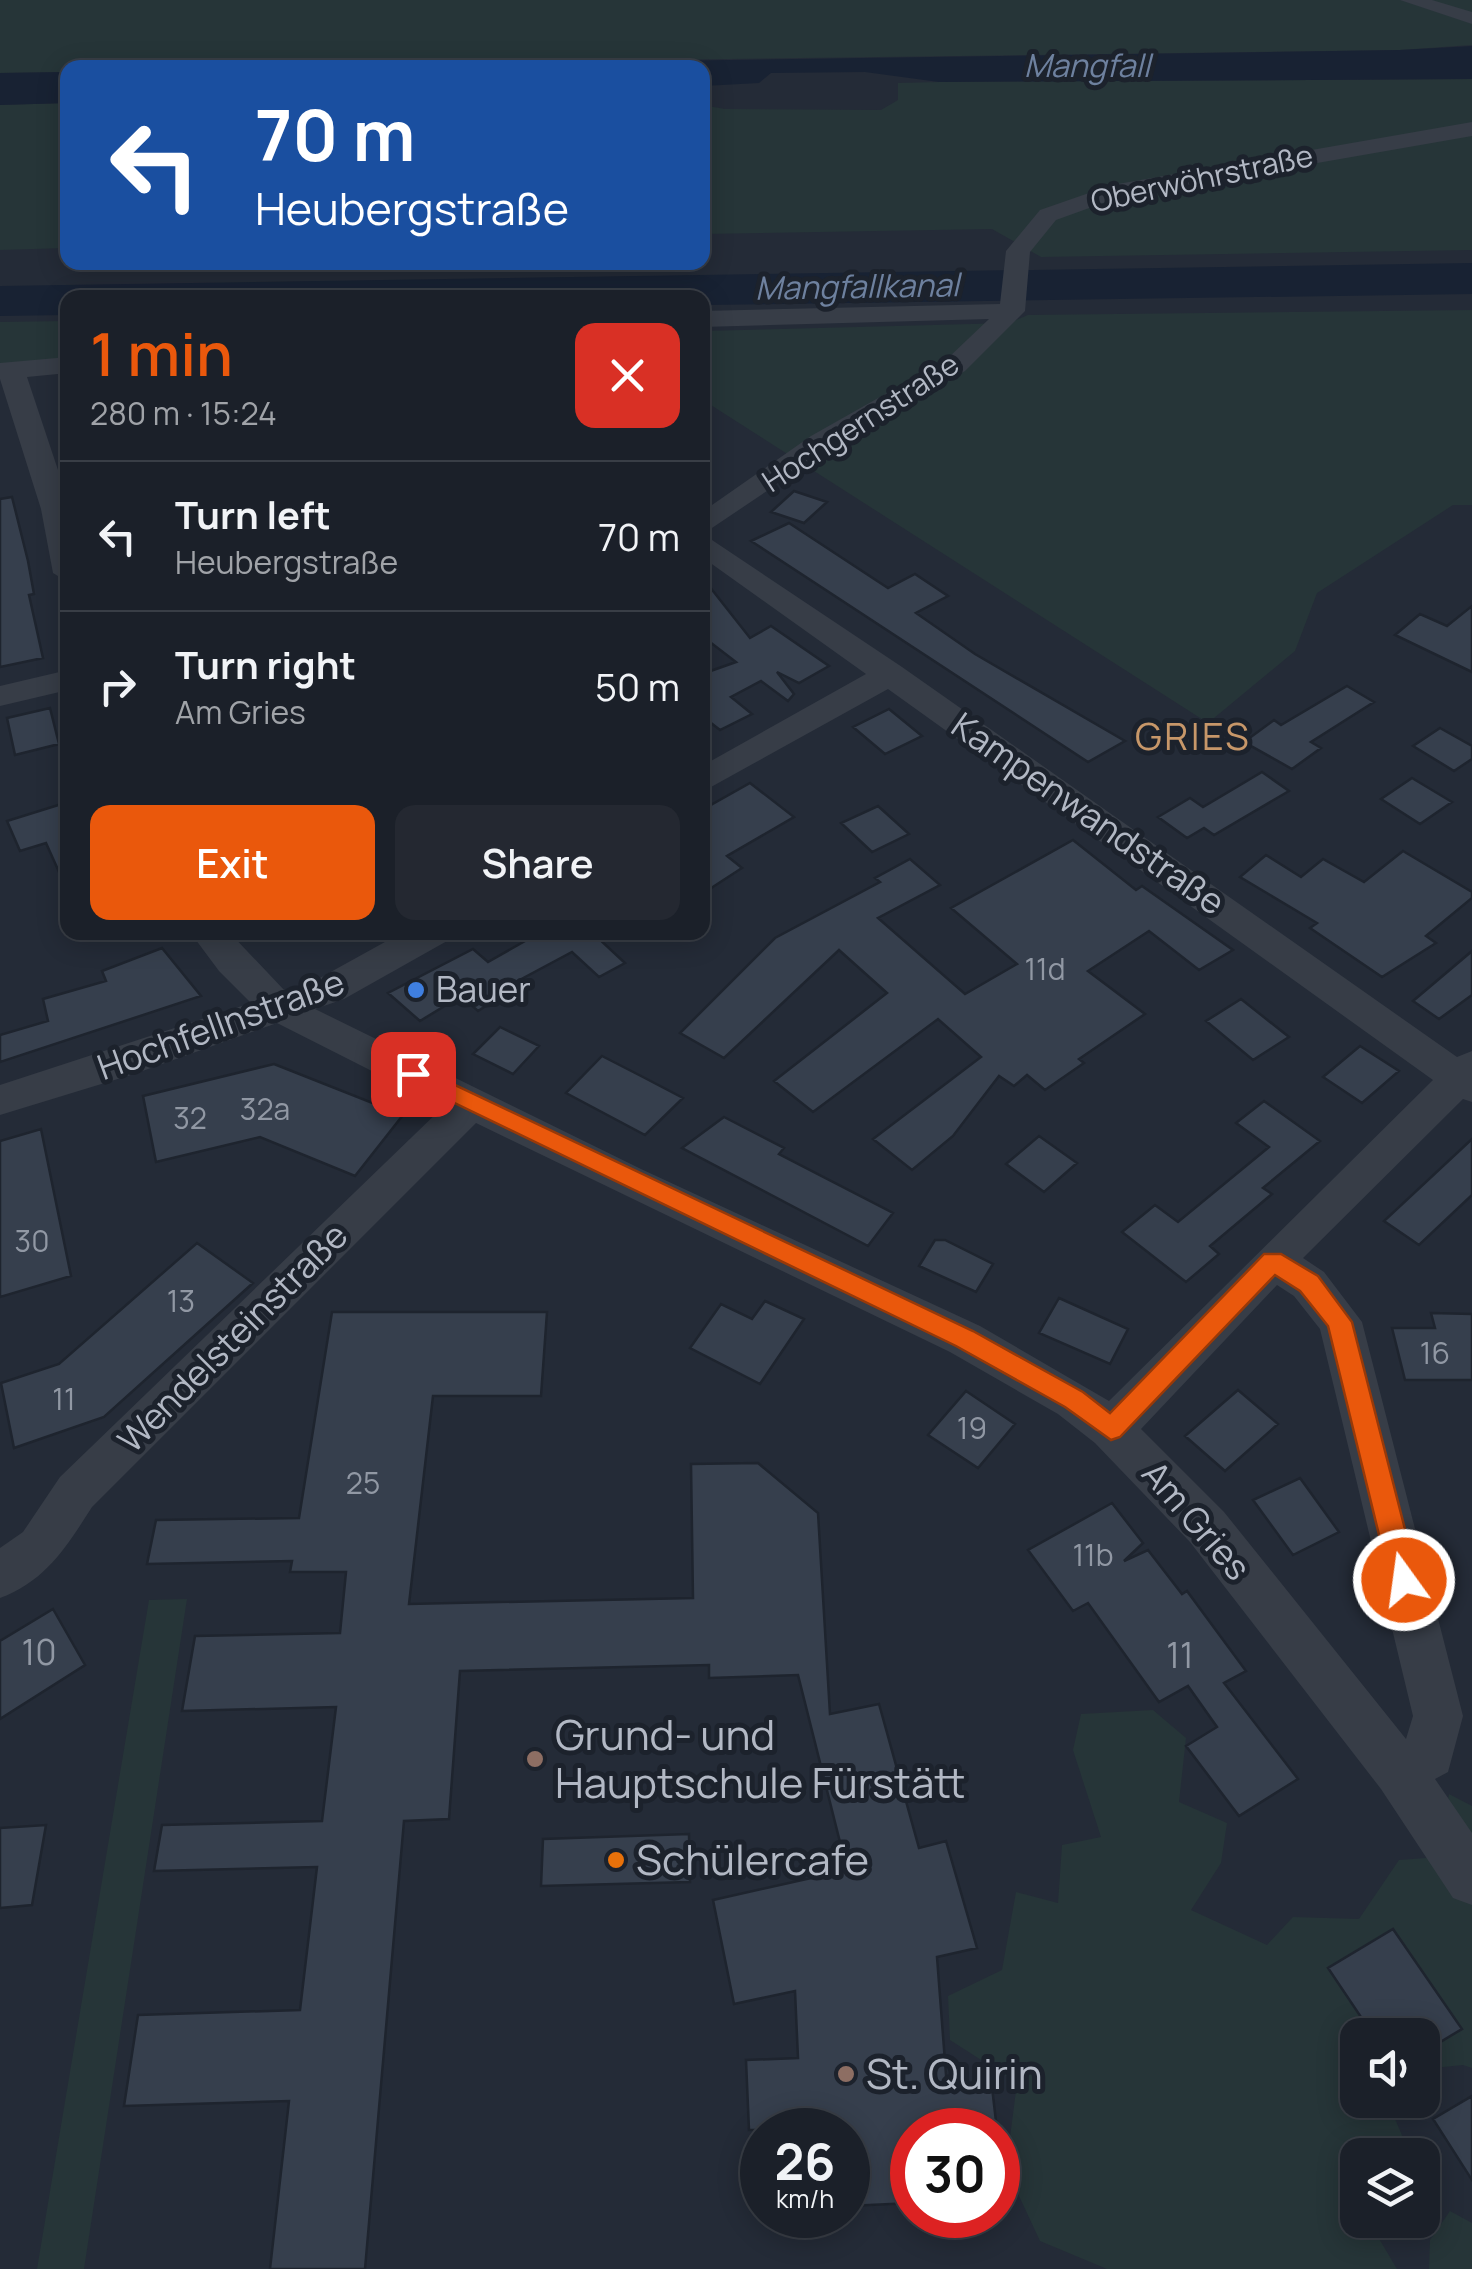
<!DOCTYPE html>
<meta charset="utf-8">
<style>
body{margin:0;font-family:Manrope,sans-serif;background:#242831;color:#f1f3f6;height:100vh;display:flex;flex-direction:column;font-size:38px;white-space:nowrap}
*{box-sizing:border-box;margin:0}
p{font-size:32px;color:#a0a3a8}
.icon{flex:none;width:55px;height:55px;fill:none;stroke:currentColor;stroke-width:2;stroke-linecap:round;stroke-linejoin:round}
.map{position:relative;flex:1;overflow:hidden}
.sheet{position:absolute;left:60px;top:290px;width:650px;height:650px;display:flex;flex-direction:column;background:#1b2029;border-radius:20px;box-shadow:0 5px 25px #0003,0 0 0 2px #393e46}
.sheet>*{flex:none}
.hud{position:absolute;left:60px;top:60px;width:650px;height:210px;border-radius:20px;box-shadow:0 5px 25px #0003,0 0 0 2px #393e46;background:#1a4fa0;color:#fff;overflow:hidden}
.fabs{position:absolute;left:1340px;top:2018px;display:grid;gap:20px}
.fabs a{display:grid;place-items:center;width:100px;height:100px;border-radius:20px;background:#1b2029;box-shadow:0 5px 25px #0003,0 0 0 2px #393e46;font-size:50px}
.speed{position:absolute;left:740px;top:2108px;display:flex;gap:20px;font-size:50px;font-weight:700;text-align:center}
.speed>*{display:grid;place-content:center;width:130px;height:130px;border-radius:50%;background:#1b2029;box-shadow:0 5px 25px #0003,0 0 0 2px #393e46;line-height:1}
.speed small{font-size:25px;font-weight:400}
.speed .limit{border:15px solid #d22;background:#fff;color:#111}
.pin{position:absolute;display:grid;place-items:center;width:85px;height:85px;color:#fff;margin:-42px;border-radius:20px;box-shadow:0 5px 15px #0006}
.me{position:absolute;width:110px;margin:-55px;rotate:346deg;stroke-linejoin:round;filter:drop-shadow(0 0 8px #0008)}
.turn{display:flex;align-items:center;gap:35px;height:210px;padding:0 30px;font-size:45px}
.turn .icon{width:130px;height:130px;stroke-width:2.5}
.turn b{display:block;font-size:70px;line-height:85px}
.round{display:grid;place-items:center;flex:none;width:105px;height:105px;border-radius:20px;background:#242831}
.summary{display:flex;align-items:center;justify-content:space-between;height:170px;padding:0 30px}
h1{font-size:60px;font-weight:600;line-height:75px;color:#ea580c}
.button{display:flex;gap:20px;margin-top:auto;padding:20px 30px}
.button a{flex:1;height:115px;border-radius:20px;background:#ea580c;color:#fff;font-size:40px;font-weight:600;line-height:115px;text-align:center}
.button a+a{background:#242831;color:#f1f3f6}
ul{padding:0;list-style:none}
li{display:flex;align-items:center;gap:30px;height:150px;padding:0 30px;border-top:2px solid #393e46}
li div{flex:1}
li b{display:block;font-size:38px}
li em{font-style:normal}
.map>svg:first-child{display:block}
.green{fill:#263538}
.water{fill:#182233}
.building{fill:#363f4d;stroke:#1e242e;stroke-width:2.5}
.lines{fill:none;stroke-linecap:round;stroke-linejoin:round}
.street{fill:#373d47;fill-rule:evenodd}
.route{fill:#ea580c;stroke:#983908;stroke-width:2.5}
.shop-dot{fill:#3f7fe0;stroke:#1c222c;stroke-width:4}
.education-dot{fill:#8d6e63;stroke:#1c222c;stroke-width:4}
.food-dot{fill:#e8710a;stroke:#1c222c;stroke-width:4}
.labels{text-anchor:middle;stroke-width:10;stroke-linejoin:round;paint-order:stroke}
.far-street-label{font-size:30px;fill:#b2b8c4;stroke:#1c222c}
.number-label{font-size:30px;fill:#9198a4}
.far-water-label{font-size:32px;font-style:italic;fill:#6e819f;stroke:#1c222c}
.street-label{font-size:35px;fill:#b2b8c4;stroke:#1c222c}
.poi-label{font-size:35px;fill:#b2b8c4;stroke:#1c222c;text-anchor:start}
.near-number-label{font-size:35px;fill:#9198a4}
.neighbourhood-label{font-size:38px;letter-spacing:2.5px;fill:#c79769;stroke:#1c222c}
.near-poi-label{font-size:42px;fill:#b2b8c4;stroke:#1c222c;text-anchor:start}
</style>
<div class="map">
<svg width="1472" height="2269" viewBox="0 0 1472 2269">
<rect width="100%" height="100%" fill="#242b37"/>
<path class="green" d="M0 0H1472V45L1400 50 68 68 67 72 0 73Z
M1472 79V250L1041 257 992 229 703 234 702 105 725 109 881 110 898 100V83L939 82Z
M67 103V248L0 250V105Z
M1472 310V505H1453L1317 593 1295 651 1208 723 703 400 702 331 1009 323 1028 315Z
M67 321V364L0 371V322Z
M187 1599 84 2269H37L149 1600Z
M1153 1710 1186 1738 1179 1802 1227 1823 1221 1863 1191 1910 1267 1945 1293 1917 1359 1919 1399 1860 1439 1857 1449 1794 1472 1806V2068L1463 2065 1423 2069 1422 2035H1358V2100H1387L1407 2147 1402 2155H1358V2220H1368L1397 2269H1107L1040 2241 1006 2168 1017 2083 950 2040 948 1996 1002 1970 1016 1892 1058 1903 1062 1845 1101 1837 1073 1750 1081 1714Z
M1450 2211 1472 2223V2269H1429L1430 2240Z"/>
<path class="water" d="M1472 46V79L939 82 865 72 771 73 759 83 703 86 702 68 265 67 1400 50Z
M67 72V103L0 105V73Z
M1472 263V294L703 305 702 298H68L67 315 0 316V286Z"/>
<path class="building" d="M794 491 827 502 804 523 771 512Z
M12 497 28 561 34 594 29 595 43 658 0 667V499Z
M789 523 888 588 915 574 948 596 916 613 975 654 1125 741 1088 762 751 541Z
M702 577 750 638 771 626 829 666 799 683 777 672 794 694 788 701 761 681 731 697 752 714 720 730 702 716V674L736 662 702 636Z
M1472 606V672L1395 635 1420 614 1447 626Z
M1347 686 1374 702 1311 742 1321 748 1292 769 1244 742 1274 720 1281 725Z
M50 708 59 744 15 755 7 718Z
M889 709 922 736 885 754 853 727Z
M1440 728 1472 746V759L1454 771 1413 746Z
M1262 772 1289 791 1214 835 1204 828 1187 838 1158 817 1190 798 1203 807Z
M1412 778 1452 802 1420 824 1381 799Z
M750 783 794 817 727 856 742 868 702 894V810Z
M68 802V892L46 843 20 851 7 821Z
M878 806 909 834 872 852 841 823Z
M1073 840 1136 890 1142 886 1233 950 1199 970 1149 931 1088 971 1145 1014 1079 1059 1084 1063 1045 1090 1027 1075 1014 1086 999 1076 953 1136 912 1170 873 1139 981 1057 938 1019 813 1112 774 1081 887 993 839 950 724 1058 680 1033 775 938 880 882 875 878 910 859 940 885 878 918 965 994 1017 964 951 908Z
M1403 851 1472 892V898L1426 936 1436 943 1382 977 1310 928 1317 923 1240 877 1266 855 1301 877 1323 859 1364 882Z
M541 932H607L598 938 625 963 599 977 572 952 514 983 517 986 478 1011 461 996 420 1021 388 993 473 949 488 962Z
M162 948 201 996 0 1062V1035L48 1021 43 999 106 981 102 971Z
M1472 951V995L1439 1019 1413 1001Z
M1241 999 1289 1037 1253 1060 1206 1021Z
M500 1027 539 1046 513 1074 473 1054Z
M1360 1046 1399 1071 1362 1103 1323 1077Z
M602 1056 641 1076 683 1098 645 1135 566 1093Z
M274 1064 403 1115 355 1176 260 1137 156 1162 143 1096Z
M1264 1101 1320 1141 1263 1188 1272 1194 1210 1246 1219 1254 1186 1282 1122 1232 1155 1205 1178 1222 1269 1147 1236 1123Z
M724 1117 784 1148 779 1154 893 1213 868 1246 682 1148Z
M41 1129 71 1276 0 1297V1141Z
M1039 1136 1077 1163 1044 1192 1006 1164Z
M1472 1139V1195L1419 1245 1384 1221Z
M935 1240H945L993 1264 976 1292 919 1266Z
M197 1243 253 1283 104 1417 14 1448 1 1383 59 1364Z
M1059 1298 1128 1329 1110 1364 1039 1333Z
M765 1301 804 1319 760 1384 690 1348 721 1304 752 1319Z
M332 1312H547L541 1396H433L409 1604 693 1598 691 1464 758 1463 818 1513 830 1714 879 1704 919 1848 946 1841 977 1948 937 1957 947 2088 992 2087 997 2130H912V2203L848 2206V2130H749L746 2060 798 2058 795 1991 734 2004 713 1900 847 1870 798 1675 709 1678V1665L460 1671 449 1819 404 1821 365 2269H270L289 2101 124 2106 138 2015 300 2010 317 1867 154 1871 162 1825 322 1821 336 1707 182 1711 195 1636 340 1633 346 1572H290L292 1561 147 1564 156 1520 299 1518Z
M1431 1313 1472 1314V1380H1405L1392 1328H1435Z
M1238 1390 1278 1424 1225 1471 1185 1436Z
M966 1391 1015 1424 978 1468 928 1435Z
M1300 1478 1339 1532 1293 1555 1253 1500Z
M1112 1503 1143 1543 1124 1561 1148 1550 1182 1594 1187 1591 1246 1671 1224 1683 1298 1779 1239 1816 1186 1746 1217 1727 1188 1686 1159 1702 1088 1603 1073 1611 1028 1550Z
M53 1609 85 1665 0 1719V1641Z
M46 1825 32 1905 0 1908V1828Z
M689 1834 690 1882 541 1886 543 1839Z
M1393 1929 1462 2029 1422 2053V2035H1373L1328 1968Z
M1472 2096V2180L1433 2119Z"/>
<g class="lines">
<path class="street" d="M1400 0H1432L1472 12V24Z
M1472 122V136L1117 198 1056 220 1030 252 1025 311 965 371 831 448 703 534 902 667 1457 1057 1472 1051V1102L1463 1099 1303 1258 1324 1272 1362 1322 1463 1716 1448 1772 1435 1779 1472 1833V1905L1453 1898 1381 1789 1190 1542 1095 1443 1058 1414 950 1352 476 1123 92 1507C67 1546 46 1581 0 1598V1548L23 1532 60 1477 443 1107 277 1023 134 1074 0 1115V1085L251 1003 219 971 190 932H229L285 991 318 979 403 932H452L447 941 344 999 315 1009 641 1169 980 1326 1109 1401 1433 1080 888 689 702 792V766L866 674 702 557V512L811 436 947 359 989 319 702 327V311L1000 304 1006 251 1040 210 1112 185ZM1277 1285 1294 1296 1320 1329 1413 1716 1406 1739 1224 1512 1141 1429Z
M68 357V373L27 377 68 500V582L53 573 41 509 0 379V363Z
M68 670V690L0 706V686Z"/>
</g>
<path class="route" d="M413 1065 973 1331 1083 1392 1110 1413 1264 1254H1281L1318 1276 1352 1322 1418 1580 1414 1589 1404 1593 1394 1589 1390 1580 1328 1326 1300 1291 1275 1275 1120 1437 1111 1440 1065 1407 956 1346 405 1079V1068Z"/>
<circle class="shop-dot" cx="416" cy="990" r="10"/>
<g class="education-dot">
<circle cx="535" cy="1759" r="10"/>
<circle cx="846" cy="2074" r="10"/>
</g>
<circle class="food-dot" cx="616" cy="1860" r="10"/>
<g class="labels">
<g class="far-street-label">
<text transform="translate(1202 179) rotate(-12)" y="10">Oberwöhrstraße</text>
<text transform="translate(861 423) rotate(-33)" y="10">Hochgernstraße</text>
</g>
<g class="number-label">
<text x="1045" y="980">11d</text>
<text x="265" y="1120">32a</text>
<text x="190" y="1129">32</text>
<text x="32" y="1252">30</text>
<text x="181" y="1312">13</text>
<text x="1435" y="1364">16</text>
<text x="64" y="1410">11</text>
<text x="972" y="1439">19</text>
<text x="363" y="1494">25</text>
<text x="1093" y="1566">11b</text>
</g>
<g class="far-water-label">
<text x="1087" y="77">Mangfall</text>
<text transform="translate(857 287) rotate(-1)" y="11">Mangfallkanal</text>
</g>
<g class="street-label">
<text transform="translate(1088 814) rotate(35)" y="12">Kampenwandstraße</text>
<text transform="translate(221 1025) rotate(-20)" y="12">Hochfellnstraße</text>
<text transform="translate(233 1338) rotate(-45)" y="12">Wendelsteinstraße</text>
<text transform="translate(1196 1521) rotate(49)" y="12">Am Gries</text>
</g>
<g class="poi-label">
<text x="436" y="1002">Bauer</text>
</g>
<g class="near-number-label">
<text x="39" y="1665">10</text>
<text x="1180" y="1668">11</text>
</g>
<g class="neighbourhood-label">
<text x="1193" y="750">GRIES</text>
</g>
<g class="near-poi-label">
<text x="555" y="1750">Grund- und<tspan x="555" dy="48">Hauptschule Fürstätt</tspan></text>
<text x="636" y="1875">Schülercafe</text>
<text x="866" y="2089">St. Quirin</text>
</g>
</g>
</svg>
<div class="fabs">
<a><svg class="icon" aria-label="sound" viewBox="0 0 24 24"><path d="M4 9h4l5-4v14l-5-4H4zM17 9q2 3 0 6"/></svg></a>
<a><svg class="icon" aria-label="layers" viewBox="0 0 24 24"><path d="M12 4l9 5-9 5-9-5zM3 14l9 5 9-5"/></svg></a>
</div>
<div class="speed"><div>26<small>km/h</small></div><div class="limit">30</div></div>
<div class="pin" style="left:413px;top:1074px;background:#d93025"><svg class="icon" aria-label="arrive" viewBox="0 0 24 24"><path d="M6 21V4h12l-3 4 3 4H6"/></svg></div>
<svg class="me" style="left:1404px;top:1580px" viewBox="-20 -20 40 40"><circle r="17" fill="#ea580c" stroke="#fff" stroke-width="3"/><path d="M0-11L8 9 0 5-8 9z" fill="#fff"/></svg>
<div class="hud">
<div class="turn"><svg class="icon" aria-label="left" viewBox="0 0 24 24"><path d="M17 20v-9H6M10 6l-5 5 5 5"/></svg><div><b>70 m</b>Heubergstraße</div></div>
</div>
<section class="sheet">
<div class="summary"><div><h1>1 min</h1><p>280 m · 15:24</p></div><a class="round" style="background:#d93025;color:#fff"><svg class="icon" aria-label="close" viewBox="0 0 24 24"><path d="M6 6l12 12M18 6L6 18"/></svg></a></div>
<ul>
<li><svg class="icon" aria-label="left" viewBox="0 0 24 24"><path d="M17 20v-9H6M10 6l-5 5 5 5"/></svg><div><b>Turn left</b><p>Heubergstraße</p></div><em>70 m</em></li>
<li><svg class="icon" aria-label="right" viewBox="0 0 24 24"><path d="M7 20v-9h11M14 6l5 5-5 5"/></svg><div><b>Turn right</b><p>Am Gries</p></div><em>50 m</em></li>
</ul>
<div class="button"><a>Exit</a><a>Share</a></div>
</section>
</div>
